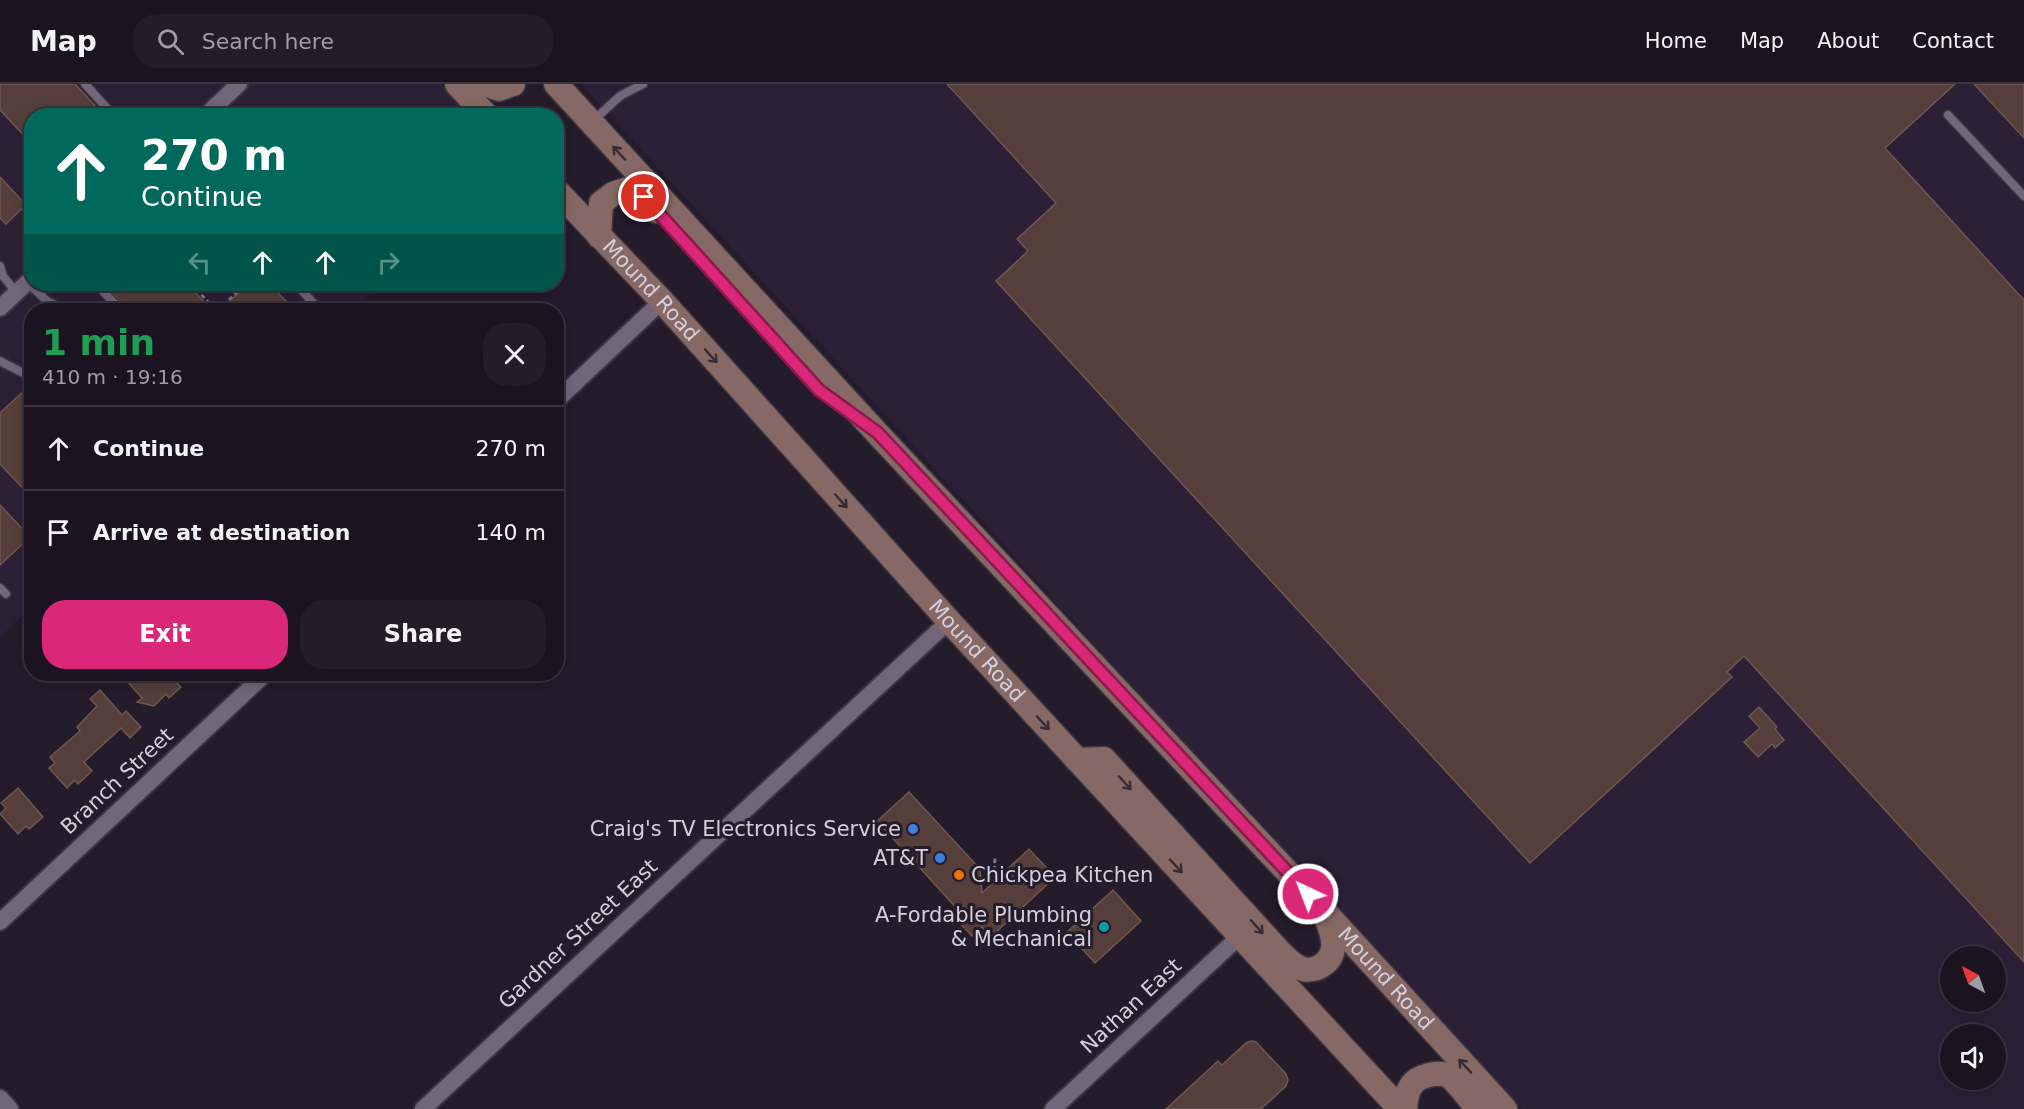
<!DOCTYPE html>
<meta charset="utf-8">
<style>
body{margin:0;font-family:"DejaVu Sans",sans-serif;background:#241d29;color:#f1f3f6;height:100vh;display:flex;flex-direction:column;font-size:22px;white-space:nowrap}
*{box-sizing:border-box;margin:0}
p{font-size:20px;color:#a09ea5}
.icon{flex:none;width:33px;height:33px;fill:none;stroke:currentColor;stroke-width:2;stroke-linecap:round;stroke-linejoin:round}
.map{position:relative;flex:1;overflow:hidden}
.panel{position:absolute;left:24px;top:219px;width:540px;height:378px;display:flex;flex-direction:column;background:#1b1420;border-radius:24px;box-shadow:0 3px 15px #0003,0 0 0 2px #39333e}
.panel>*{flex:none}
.guide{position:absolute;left:24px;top:24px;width:540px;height:183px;border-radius:24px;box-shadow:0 3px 15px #0003,0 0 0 2px #39333e;background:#00695c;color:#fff;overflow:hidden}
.needle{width:39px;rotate:319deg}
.buttons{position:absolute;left:1940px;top:862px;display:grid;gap:12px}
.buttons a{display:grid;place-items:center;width:66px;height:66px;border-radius:50%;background:#1b1420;box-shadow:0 3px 15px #0003,0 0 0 2px #39333e;font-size:30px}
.pin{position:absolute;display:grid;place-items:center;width:51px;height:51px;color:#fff;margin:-26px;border:3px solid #fff;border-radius:50%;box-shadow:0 2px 6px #0007}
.me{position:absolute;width:66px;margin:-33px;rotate:317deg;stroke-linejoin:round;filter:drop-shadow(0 0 4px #0008)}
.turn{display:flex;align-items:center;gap:21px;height:126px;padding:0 18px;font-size:27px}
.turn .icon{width:78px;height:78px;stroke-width:2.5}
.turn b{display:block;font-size:42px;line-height:51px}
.lanes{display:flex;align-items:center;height:57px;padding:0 18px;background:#0003;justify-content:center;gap:30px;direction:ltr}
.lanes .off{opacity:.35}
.round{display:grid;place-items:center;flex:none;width:63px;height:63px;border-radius:24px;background:#241d29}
.headline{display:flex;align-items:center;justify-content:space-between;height:102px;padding:0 18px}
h1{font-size:36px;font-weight:700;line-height:45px;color:#1e9e55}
.button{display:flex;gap:12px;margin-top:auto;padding:12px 18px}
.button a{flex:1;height:69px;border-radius:24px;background:#db2777;color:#fff;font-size:24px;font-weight:700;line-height:69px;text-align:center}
.button a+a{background:#241d29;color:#f1f3f6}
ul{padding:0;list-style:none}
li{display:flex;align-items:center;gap:18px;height:84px;padding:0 18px;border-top:2px solid #39333e}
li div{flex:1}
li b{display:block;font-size:22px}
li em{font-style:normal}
header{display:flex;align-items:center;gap:36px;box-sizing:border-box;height:84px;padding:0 30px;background:#1b1420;border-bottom:2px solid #39333e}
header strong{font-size:28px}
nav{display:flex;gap:33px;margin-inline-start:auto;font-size:21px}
.search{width:420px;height:54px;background:#241d29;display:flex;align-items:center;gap:15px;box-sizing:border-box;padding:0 21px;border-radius:24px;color:#a09ea5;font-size:22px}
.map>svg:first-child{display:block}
.built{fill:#2c2036;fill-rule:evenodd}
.building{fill:#563f3a;stroke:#6f5751;stroke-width:1.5}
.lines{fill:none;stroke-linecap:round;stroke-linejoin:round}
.service-casing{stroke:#3d3543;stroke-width:11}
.minor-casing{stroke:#3d3543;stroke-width:20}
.secondary-casing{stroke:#3d3543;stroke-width:27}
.path{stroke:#7c7582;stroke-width:3;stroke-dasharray:4.5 3;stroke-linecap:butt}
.service{stroke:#71667a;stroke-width:8}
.minor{stroke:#71667a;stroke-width:16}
.secondary{stroke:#866964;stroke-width:24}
.oneway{stroke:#382b36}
.route-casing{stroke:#8e194d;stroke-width:15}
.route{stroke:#db2777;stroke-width:10}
.shop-dot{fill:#3f7fe0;stroke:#241b2b;stroke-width:2}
.food-dot{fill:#e8710a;stroke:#241b2b;stroke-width:2}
.culture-dot{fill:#0f9aa8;stroke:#241b2b;stroke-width:2}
.labels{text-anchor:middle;stroke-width:6;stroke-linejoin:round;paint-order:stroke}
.street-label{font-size:21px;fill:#d5cfda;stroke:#241b2b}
.poi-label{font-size:21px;fill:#d5cfda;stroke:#241b2b;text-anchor:end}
</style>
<header>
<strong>Map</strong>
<div class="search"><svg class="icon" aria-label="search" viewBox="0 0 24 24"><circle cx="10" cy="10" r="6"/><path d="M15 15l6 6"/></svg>Search here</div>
<nav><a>Home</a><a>Map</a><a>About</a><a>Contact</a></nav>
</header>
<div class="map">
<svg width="2024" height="1025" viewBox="0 0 2024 1025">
<rect width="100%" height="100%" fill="#241b2b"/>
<path class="built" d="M0 0H441L471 31 32 32V200H381L352 226H32L31 524 0 553Z
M581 0H2024V1025H1522L1384 879 963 416ZM1950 873H1995V918H1950ZM1950 951H1995V996H1950Z"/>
<path class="building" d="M0 0H75L98 25 91 32H32V60L0 26Z
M947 0H1955L1885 64 2024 216V878L1744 572 1727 588 1732 593 1530 779 996 197 1028 167 1017 155 1056 119Z
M1974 0H2024V54Z
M0 93 26 121 6 140 0 134Z
M104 200H187L212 226H128Z
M248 200H269L295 226H220Z
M26 305 32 311V414L0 380V329Z
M0 421 30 453 0 481Z
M135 590H183L175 597 181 603 169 614 166 610 154 622 137 618 142 614 127 597Z
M100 606 122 631 126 627 141 643 130 654 121 644 84 678 92 687 78 700 75 696 67 704 49 684 55 679 50 673 80 647 77 643 97 622 90 615Z
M1759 623 1777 643 1775 645 1784 656 1775 664 1772 660 1758 673 1744 658 1760 644 1749 632Z
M18 704 43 733 29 745 26 742 18 750 0 730 6 724 1 719Z
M909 708 980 785 982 809 1029 765 1055 793 991 853 982 843 972 852 955 834 961 829 877 737Z
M1113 806 1141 837 1095 879 1067 848Z
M1251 957 1256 958 1286 990 1288 996 1286 1002 1261 1025H1166L1218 977 1222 981 1246 959Z"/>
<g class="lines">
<g class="service-casing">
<path id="service" d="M85 0 114 32
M1948 31 2024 112
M594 36 620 12 643 0
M0 182 3 192 16 208
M27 198 48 218 68 226
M96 200 121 226
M296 200 317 223 318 226
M0 277 27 291 32 295
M0 504 6 510"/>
</g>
<g class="minor-casing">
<path id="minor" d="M205 32 239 0
M0 224 32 194
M556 317 662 217
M0 838 265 590
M0 1014 10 1025
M423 1025 949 537
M1053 1025 1240 852"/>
</g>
<g class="secondary-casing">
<g id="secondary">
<path d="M457 0 487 32"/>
<path d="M485 0 499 5 513 0"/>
<path id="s1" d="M556 0 877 349 1324 827 1505 1025"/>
<path id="s2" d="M556 106 662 217 949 537 1400 1025"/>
<path d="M599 152 601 119 613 110 628 105 644 113 656 127"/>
<path d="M1077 676 1104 675 1280 868C1286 874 1294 883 1303 885 1308 887 1313 885 1317 884 1340 874 1334 852 1326 834"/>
<path d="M1405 1025C1406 1017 1406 1009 1411 1002 1417 992 1439 986 1450 993 1457 998 1471 1017 1478 1025"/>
</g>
</g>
<path class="path" d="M191 200 216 226
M218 226 246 200
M994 794 995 773"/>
<use href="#service" class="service"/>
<use href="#minor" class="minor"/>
<use href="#secondary" class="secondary"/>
</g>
<defs><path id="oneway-shaft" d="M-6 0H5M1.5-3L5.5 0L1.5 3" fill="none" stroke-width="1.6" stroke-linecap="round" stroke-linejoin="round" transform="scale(1.5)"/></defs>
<g class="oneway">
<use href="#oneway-shaft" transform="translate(619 69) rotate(-133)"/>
<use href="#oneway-shaft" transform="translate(711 272) rotate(48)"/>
<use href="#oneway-shaft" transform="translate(841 417) rotate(48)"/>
<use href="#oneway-shaft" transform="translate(1043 639) rotate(47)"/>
<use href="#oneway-shaft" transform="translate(1125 699) rotate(48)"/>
<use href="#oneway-shaft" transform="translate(1176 782) rotate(47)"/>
<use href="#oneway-shaft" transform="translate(1257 843) rotate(48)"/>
<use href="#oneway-shaft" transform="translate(1465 982) rotate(-133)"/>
</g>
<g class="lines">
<g class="route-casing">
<path id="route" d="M644 113 819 306 878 349 1308 810"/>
</g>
<use href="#route" class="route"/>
</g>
<g class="shop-dot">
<circle cx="913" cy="745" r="6"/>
<circle cx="940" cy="774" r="6"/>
</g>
<circle class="food-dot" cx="959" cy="791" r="6"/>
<circle class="culture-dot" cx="1104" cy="843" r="6"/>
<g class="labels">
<g class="street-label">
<text dy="7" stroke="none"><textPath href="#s2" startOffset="138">Mound Road</textPath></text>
<text dy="7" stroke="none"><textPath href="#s2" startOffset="624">Mound Road</textPath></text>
<text transform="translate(117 697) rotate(-43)" y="7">Branch Street</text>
<text transform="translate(578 850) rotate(-43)" y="7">Gardner Street East</text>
<text dy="7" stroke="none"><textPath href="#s1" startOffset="1220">Mound Road</textPath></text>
<text transform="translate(1131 922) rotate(-43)" y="7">Nathan East</text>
</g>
<g class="poi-label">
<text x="901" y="752">Craig's TV Electronics Service</text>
<text x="928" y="781">AT&amp;T</text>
<text x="971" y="798" text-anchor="start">Chickpea Kitchen</text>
<text x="1092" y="838">A-Fordable Plumbing<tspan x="1092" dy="24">&amp; Mechanical</tspan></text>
</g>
</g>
</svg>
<div class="buttons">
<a><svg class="needle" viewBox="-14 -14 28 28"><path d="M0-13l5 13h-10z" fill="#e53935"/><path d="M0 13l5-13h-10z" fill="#a09ea5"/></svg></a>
<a><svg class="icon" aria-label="sound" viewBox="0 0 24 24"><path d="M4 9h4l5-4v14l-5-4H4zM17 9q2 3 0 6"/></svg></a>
</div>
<div class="pin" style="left:644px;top:113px;background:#d93025"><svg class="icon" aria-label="arrive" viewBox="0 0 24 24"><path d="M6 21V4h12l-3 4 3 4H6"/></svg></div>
<svg class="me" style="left:1308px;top:810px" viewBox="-20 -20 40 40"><circle r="17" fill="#db2777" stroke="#fff" stroke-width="3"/><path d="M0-11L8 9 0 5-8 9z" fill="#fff"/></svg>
<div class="guide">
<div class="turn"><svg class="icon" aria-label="ahead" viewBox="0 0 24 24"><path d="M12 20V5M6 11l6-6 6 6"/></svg><div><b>270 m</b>Continue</div></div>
<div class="lanes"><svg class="icon off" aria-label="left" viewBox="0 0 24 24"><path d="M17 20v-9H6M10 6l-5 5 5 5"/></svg><svg class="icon" aria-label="ahead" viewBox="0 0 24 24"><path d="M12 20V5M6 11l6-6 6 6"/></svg><svg class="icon" aria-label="ahead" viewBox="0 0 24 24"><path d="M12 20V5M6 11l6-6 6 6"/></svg><svg class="icon off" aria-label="right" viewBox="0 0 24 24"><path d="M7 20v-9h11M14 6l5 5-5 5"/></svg></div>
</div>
<section class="panel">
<div class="headline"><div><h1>1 min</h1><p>410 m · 19:16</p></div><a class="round"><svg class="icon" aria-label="close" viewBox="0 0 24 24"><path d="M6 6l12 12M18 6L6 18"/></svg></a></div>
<ul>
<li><svg class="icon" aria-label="ahead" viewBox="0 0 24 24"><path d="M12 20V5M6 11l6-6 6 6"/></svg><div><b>Continue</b></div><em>270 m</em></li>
<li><svg class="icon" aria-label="arrive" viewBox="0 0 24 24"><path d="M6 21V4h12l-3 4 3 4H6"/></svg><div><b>Arrive at destination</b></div><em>140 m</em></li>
</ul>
<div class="button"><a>Exit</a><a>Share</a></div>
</section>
</div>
